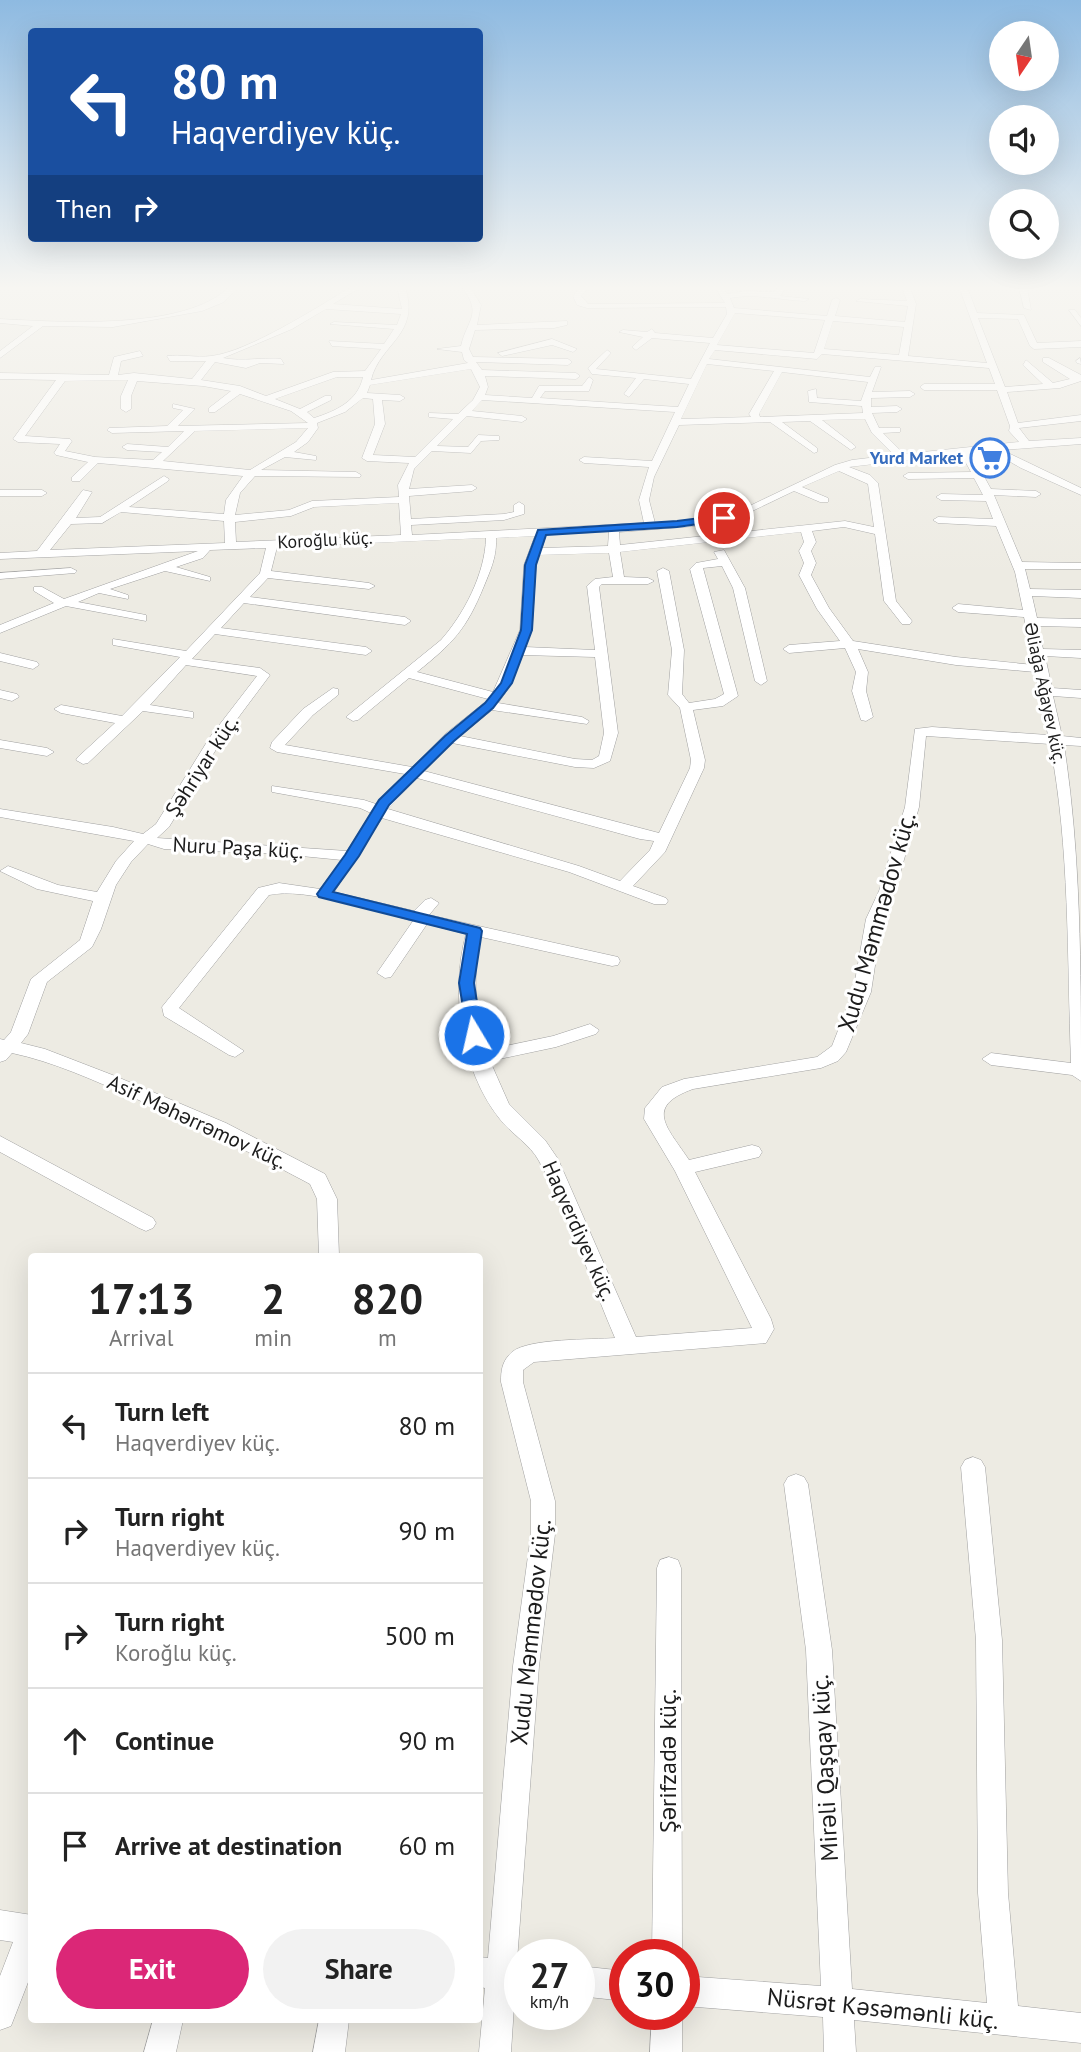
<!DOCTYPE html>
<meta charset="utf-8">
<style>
body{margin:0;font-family:"PT Sans",sans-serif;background:#f2f2f2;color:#222;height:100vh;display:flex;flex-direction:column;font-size:26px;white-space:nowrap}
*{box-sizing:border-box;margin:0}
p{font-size:23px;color:#767676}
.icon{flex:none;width:38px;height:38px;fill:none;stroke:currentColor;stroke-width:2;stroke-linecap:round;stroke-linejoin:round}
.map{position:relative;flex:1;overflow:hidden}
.side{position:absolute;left:28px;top:1253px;width:455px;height:770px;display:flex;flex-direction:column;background:#fff;border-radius:7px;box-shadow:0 7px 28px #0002}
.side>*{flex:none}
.hud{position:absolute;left:28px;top:28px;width:455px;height:214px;border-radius:7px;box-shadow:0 7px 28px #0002;background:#1a4fa0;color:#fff;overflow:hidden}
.needle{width:46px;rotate:193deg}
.fabs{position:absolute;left:989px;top:21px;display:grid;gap:14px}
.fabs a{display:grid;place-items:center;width:70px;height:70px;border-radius:50%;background:#fff;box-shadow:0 7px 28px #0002;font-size:35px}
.speed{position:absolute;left:504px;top:1939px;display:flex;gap:14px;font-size:35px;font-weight:700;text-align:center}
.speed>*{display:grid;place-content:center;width:91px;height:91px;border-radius:50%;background:#fff;box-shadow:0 7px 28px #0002;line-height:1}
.speed small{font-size:18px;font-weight:400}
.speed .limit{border:10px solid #d22;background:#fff;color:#111}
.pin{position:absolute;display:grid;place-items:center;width:60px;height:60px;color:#fff;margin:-30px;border:4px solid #fff;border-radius:50%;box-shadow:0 2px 7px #0007}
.me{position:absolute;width:77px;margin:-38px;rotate:351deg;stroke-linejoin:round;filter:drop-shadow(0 0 5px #0008)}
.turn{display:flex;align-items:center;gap:24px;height:147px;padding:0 28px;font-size:32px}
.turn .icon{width:91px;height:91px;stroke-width:2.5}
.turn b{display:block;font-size:49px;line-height:60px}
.then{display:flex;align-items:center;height:66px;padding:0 28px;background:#0003;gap:14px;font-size:26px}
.eta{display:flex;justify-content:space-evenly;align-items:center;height:119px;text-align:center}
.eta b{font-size:42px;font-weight:800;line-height:49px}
.action{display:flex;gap:14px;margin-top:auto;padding:14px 28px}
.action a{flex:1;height:80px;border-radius:42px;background:#db2777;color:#fff;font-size:28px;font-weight:800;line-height:80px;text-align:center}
.action a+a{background:#f2f2f2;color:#222}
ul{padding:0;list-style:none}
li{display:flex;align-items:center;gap:21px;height:105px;padding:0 28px;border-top:2px solid #e0e0e0}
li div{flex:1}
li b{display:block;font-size:26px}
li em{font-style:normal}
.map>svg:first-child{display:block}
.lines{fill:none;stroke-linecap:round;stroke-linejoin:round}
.minor-casing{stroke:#a0a0a0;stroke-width:1}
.minor{fill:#fff;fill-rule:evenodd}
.route{fill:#1a73e8;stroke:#114b97;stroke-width:2}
.labels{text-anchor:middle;stroke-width:6;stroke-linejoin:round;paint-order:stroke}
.far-shop-label{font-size:18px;font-weight:bold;fill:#366cbe;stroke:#fff;text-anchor:end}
.far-street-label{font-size:18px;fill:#1c1c1c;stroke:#fff}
.street-label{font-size:21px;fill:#1c1c1c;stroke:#fff}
.near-street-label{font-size:24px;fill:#1c1c1c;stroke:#fff}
</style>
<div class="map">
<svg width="1081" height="2052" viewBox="0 0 1081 2052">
<rect width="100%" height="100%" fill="#edebe3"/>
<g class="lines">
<g class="minor-casing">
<path id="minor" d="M229 287H238L224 302 202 311 113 327 43 326 0 358V351L33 326 0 323V319C59 322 186 331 229 287Z
M351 287H361L333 304 402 309 397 287H405C421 335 380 343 371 380L468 363 464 360 462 352 437 349 461 346C467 319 483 315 462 287H470L481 305 477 325 567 321V325L554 328 475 330 469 349 473 357 568 359 572 362 568 365 476 362 482 370 576 373 580 376 576 379 485 376 488 387 485 395 532 398 539 386H582L589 377 593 380 589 391H545L540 398 678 407 689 384 644 379 629 397 624 394 636 378 592 374 588 368 607 350 611 353 596 369 691 379 710 343 652 338 636 350 632 347 643 337 619 332 623 330 647 332 652 329 655 333 713 338 727 314 726 307 587 308 577 305 573 296 581 287H590L581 296 588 304 725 303 715 287H723L727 294 746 291 773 292 778 287H787L780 296 809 299 805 301C778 300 757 293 730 298L734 308 827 316 832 300 836 298 840 300 835 316 905 322 908 306 856 301 860 299 907 301 902 287H910L916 304 908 356 987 363 959 287H967L977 313 1024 315 1037 343 1081 341V347L1034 349 1030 346 1018 319 978 318 1005 387 1043 384 1023 365 1026 360 1053 383 1070 379 1043 362V358H1049L1081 375V381L1060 388 1007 392 1018 423 1081 415V421L1019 428 1029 441 1081 438V444L1002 450 1081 488V495L1021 468 991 451 971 453 991 489 1036 491 1041 494 1036 497 994 495 1022 562 1081 563V569H1025L1030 589 1081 590V598L1032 596 1037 618 1081 619V627L1038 626 1043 649 1081 650V658L1045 656 1052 688 1081 690V698L1053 696 1062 736 1081 738V746L1064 745C1081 855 1081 969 1081 1081L1072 1075 991 1065 982 1059 991 1053 1071 1063C1067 957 1070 848 1050 744L926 736 919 807 895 891 882 919 871 992 846 1052 838 1061 821 1068 693 1089C643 1107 668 1128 689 1160L752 1145 759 1147 762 1152 759 1157 695 1172 771 1319 774 1329 766 1343 534 1362 523 1370V1382L555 1501V1534L539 1666 517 1961H520V1991H515L511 2052H479L485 1988 480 1987V1957L488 1958 513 1666 531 1534V1501L501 1382C501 1370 502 1361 512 1352 529 1338 592 1340 615 1338 590 1280 570 1217 539 1161 530 1144 511 1134 499 1118 461 1070 450 992 466 934L427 924 391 977 385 978 377 973 413 921C375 911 306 887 269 895L179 1008 244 1051 235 1057 229 1055 164 1016 162 1007 258 888 279 883 320 889 342 860 281 854 164 849 148 844 131 862 116 885 101 929 92 947 47 982 28 1034 21 1043 45 1049 115 1076 226 1123 325 1174 337 1199 339 1256H319L317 1199 310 1184C252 1153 193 1124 132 1097 93 1080 54 1062 12 1053L6 1060 0 1062V1039L4 1040 11 1032 31 979 80 940 93 901 37 889 0 871 8 866 58 885 97 892 116 861 134 841 0 817V809L113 827 143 834 156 824 210 737 257 676 186 665 150 705 193 712V718L143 711 88 763 83 764 76 760 78 757 115 723 61 713 54 709 61 705 122 716 180 657 113 645V639L186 651 260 573 266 548 210 550 203 558 176 567 210 577V581L165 571 110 589 128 595V599L99 593 78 602 146 615V621L66 606 0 633V625L54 603 34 591V587H42L64 599 198 551 0 559V553L37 551 83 490 92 492 76 518 100 517 164 476 169 479 168 481 129 507 224 514 226 500 243 476 98 463 80 481H72V477L88 462 56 455 54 453 60 444 18 442 13 439 56 380 0 379V373L109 375 114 357 140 351 143 356 121 361 118 375 134 373 192 379 206 361H170L167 356C181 354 196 358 211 356 248 352 318 307 351 287ZM326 309 401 314 397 325 334 322 330 324 394 329 384 344 329 341 332 346 381 349 365 371 333 372 266 396 240 386 201 380 215 362 246 368 260 363 284 364 281 359C259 357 245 362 223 358L292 329ZM735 313 825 320 814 353 717 345ZM833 321 904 327 899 355 824 349ZM715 350 817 359 822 354 989 368 995 384H924L920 387 924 390H997L1010 426 1009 431 1019 442 904 454 883 433 900 432V428H879L872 413 897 412 902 409 897 406 871 407V398L910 397 915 394 910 391 872 392 881 367H875L870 377 709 359ZM707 364 774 371 749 414 751 417 681 419ZM471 369 480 387 473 400 458 414 429 413V417L453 419 415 457 373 455 385 424 382 400 400 401 405 398 400 395 367 393 370 385ZM782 372 868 382 861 401 817 398 816 389 808 391 809 402 862 406 863 413 760 417 759 414ZM337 377H363C358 401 336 411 314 418L307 412 331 400V396H325L300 409 275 399ZM128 380 121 396V409L126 412 131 409V396L137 381 203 386 231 391 209 408V412H215L240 394 291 411 308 423 178 426 195 409 173 404V408L183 410 167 426 109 428 107 430 112 433 184 431 168 447 127 444 122 447 127 450 162 452 153 460 95 457 65 451 72 441 70 439 25 436 65 381ZM363 398 373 399 375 424 362 458 367 461 409 463 398 485 399 497 312 501 289 510 235 515 240 493 255 476 360 477 361 475 356 472 261 470 285 457 316 460V456L294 452 308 442 318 428 317 423 345 412ZM482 400 675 412 652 461 584 457 579 460 584 463 649 467 639 500 644 523 412 535 411 525 504 520 524 514V505L519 502 514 505V512L504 514 411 519 409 496 472 491 477 488 472 485 409 489 414 469 432 451 471 453 481 441 499 440V436L478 435 468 447 437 446 467 416 522 422 527 419 522 416 472 411ZM865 419 872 433 894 455 852 460 835 465 741 510 696 520 655 523 649 500 654 477 679 425 770 422 814 453 817 452V448L782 422 810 421 851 450 856 447 854 445 822 420ZM308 428 296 442 250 470 163 461 195 431ZM961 454 971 472 908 473 903 476 908 479 974 478 983 495 941 494 936 497 941 500 986 501 993 519 938 517 933 520 938 523 996 526 1015 572 1023 610 958 604 952 608 958 612 1024 617 1034 665 956 657 853 641 829 608 811 575 816 563 811 551 816 542 812 531 844 527 875 534 884 601 902 624H910L912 621 896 601 878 483 870 475 849 467ZM839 471 868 484 874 527 845 521 620 545 619 532 696 526 744 515 794 491 820 502H828V498L802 487ZM399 503 401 535 236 542 235 522 291 516 314 507ZM121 512 224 521 225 543 50 550 71 524 102 523ZM609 532 608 546 542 548 546 535ZM801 532 804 542 799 551 804 563 799 575 817 609 840 641 789 645 783 649 789 653 845 648 856 672 852 691 861 720 866 721 873 717 866 691 868 672 858 649 956 665 1035 672 1048 735 932 727 915 729 905 807 879 891 866 919 853 992 832 1046 817 1057 684 1079 662 1087 645 1108 644 1119 675 1171 752 1328 636 1337 558 1159 545 1140 509 1104 490 1061 556 1047 596 1034 599 1030 590 1024 553 1036 486 1050C475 1013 472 974 481 937L612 966 618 965 620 961 618 957 429 915 439 903 431 898 425 900 414 911 334 892 382 818 569 872 654 904H666L668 901 666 898 633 886 665 852 704 768 705 760 693 710 723 706 738 696 703 568 722 566 733 588 755 681 761 685 767 681 745 588 724 550 714 552 718 559 696 563 690 569 724 694 715 699 689 703 682 694 684 650 669 571 663 568 657 571 672 650 668 695 680 708 691 760 690 768 659 833 424 771 452 743 575 767 594 768 610 761 618 733 599 587 602 584H648L654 581 648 578 624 577 620 552ZM535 536 524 565 520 630 493 692 417 672C453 643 466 630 484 586 491 569 497 556 496 538ZM486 538C485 574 464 614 441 640L346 717 353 721 358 720 409 678 488 699 484 703 444 735 412 767 285 745 313 715 338 695V689L333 688 303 709 272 742 270 748 277 752 405 774 376 804 364 800 272 786V792L360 808 371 813 347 851 157 838 169 827 223 738 270 675 260 668 192 659 215 634 366 655 372 651 366 647 221 628 244 603 405 625 411 621 405 617 250 597 268 578 369 589 375 586 369 583 271 571 277 547ZM609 553 613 577 595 579 587 586 595 650 525 647 532 630 536 565 539 555ZM522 655 595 657 604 733 599 756 592 760 575 759 460 736 492 710 587 724 589 721 582 717 498 703 508 689ZM417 778 640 839 654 841 650 850 620 881 579 866 388 809Z
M1019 287H1027L1031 310 1024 308Z
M1069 310H1075L1081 318V326Z
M552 339 577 349 573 352 552 345 502 356 498 353Z
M1080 358 1081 364 1077 363 1076 361Z
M0 490H42L47 493 42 496H0Z
M71 568 77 571 75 573 0 579V573Z
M0 653 37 662 39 665 33 669 0 661Z
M0 690 17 694 19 697 12 701 0 698Z
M0 740 47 748 54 752 47 756 0 748Z
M0 1136 153 1218 156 1223 153 1228 146 1231 139 1228 0 1152Z
M973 1457 981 1460 985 1467 1002 1640 1008 1893 1018 2006 1081 2013V2043L854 2020 856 2052H824L823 2017 684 2006V1976L821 1986 806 1650 784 1484 788 1477 796 1474 804 1477 808 1484 832 1650 852 1989 987 2003 978 1893 976 1640 961 1467 965 1460Z
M669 1557 678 1560 681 1568 682 1955H652L657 1568 660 1560Z
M0 1910 32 1915V1972L11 2026 0 2030V1976L13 1942 0 1940Z
M579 1966 625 1971V2001L579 1996Z
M652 2014H682V2052H650Z
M153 2020H183L176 2052H144Z
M319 2020H349L345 2052H313Z"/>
</g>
<use href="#minor" class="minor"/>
</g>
<linearGradient id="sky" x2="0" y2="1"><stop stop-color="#8ebae1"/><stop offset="0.5" stop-color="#f7f6f2"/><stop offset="1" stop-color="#f7f6f2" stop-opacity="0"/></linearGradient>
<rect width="1081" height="575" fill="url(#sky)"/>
<path class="route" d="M724 515 728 518 727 520 677 527 546 535 536 565 532 630 512 683 493 708 454 741 389 805 359 856 333 892 480 928 482 931 474 983 482 1035 479 1038H468L459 983 467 934 319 897 317 894 345 855 379 800 445 736 485 703 501 683 521 630 525 565 538 530 677 521Z"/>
<defs>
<g id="supermarket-ring" transform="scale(2.0125)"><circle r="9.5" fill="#fff" stroke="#3f7fe0" stroke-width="1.5"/><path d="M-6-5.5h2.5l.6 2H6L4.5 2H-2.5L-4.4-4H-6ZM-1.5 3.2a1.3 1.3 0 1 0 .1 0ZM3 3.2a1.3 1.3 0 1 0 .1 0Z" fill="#3f7fe0"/></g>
</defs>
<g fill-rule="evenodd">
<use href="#supermarket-ring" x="990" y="458"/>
</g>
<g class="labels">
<g class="far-shop-label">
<text x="963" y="464">Yurd Market</text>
</g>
<g class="far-street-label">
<text transform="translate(325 540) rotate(-3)" y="6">Koroğlu küç.</text>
<text transform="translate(1045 693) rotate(78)" y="6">Əliağa Ağayev küç.</text>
</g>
<g class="street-label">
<text transform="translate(202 766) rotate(-57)" y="7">Şəhriyar küç.</text>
<text transform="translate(238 848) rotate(3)" y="7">Nuru Paşa küç.</text>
<text transform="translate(197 1122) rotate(25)" y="7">Asif Məhərrəmov küç.</text>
<text transform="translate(579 1231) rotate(66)" y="7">Haqverdiyev küç.</text>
</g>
<g class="near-street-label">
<text transform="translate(877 922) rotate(-74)" y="8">Xudu Məmmədov küç.</text>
<text transform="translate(531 1632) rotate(-84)" y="8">Xudu Məmmədov küç.</text>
<text transform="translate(668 1761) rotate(-90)" y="8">Şərifzadə küç.</text>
<text transform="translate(825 1768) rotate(-93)" y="8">Mirəli Qaşqay küç.</text>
<text transform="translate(883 2009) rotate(6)" y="8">Nüsrət Kəsəmənli küç.</text>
</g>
</g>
</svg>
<div class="fabs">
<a><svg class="needle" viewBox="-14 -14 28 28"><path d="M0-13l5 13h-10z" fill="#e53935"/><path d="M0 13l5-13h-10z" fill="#767676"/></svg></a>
<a><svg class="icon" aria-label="sound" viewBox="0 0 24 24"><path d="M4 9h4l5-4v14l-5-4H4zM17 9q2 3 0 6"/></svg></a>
<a><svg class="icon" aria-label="search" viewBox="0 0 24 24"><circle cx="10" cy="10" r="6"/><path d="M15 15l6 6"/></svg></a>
</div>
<div class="speed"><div>27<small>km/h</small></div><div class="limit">30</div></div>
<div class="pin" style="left:724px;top:518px;background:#d93025"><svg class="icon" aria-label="arrive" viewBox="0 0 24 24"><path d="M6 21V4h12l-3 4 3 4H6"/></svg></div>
<svg class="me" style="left:474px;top:1035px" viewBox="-20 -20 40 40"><circle r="17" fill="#1a73e8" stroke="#fff" stroke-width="3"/><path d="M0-11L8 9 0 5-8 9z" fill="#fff"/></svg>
<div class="hud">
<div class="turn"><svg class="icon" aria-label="left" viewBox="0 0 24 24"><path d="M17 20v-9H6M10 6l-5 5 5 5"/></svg><div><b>80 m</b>Haqverdiyev küç.</div></div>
<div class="then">Then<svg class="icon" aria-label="right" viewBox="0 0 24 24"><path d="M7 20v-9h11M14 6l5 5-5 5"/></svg></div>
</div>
<section class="side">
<div class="eta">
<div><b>17:13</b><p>Arrival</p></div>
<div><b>2</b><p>min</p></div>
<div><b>820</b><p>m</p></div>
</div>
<ul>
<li><svg class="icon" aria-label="left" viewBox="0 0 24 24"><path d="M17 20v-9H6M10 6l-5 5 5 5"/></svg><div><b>Turn left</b><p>Haqverdiyev küç.</p></div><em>80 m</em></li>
<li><svg class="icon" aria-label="right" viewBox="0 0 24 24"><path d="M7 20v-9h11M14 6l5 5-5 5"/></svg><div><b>Turn right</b><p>Haqverdiyev küç.</p></div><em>90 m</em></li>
<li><svg class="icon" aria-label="right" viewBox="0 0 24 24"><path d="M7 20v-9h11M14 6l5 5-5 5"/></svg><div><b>Turn right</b><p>Koroğlu küç.</p></div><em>500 m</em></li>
<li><svg class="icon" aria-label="ahead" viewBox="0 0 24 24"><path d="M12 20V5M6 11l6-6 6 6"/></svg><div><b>Continue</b></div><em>90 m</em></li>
<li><svg class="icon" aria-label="arrive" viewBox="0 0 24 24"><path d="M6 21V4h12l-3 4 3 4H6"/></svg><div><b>Arrive at destination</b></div><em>60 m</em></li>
</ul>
<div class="action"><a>Exit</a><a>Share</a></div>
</section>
</div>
